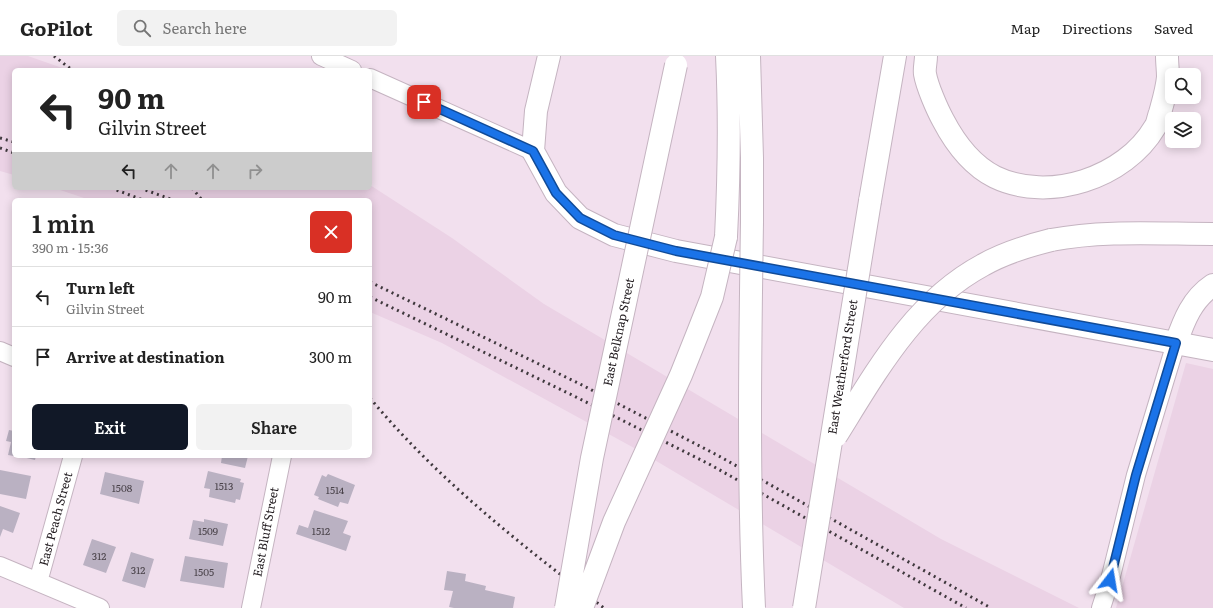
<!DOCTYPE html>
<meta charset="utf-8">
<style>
body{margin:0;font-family:Literata,serif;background:#f2f2f2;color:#222;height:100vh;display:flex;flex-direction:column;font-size:15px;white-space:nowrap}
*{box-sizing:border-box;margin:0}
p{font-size:13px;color:#767676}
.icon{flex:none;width:22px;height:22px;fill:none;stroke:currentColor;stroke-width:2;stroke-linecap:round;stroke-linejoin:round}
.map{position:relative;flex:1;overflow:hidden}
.sheet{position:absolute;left:12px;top:142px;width:360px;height:260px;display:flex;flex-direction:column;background:#fff;border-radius:6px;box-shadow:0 2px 10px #0003}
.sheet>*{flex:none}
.banner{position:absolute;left:12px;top:12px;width:360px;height:122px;border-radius:6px;box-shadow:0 2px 10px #0003;background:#fff;color:#222;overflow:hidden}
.buttons{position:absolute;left:1165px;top:12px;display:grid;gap:8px}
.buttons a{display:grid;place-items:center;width:36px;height:36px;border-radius:6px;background:#fff;box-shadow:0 2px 10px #0003;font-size:20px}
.pin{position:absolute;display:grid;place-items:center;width:34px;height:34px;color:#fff;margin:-17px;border-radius:8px;box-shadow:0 2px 6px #0006}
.me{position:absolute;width:44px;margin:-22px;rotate:14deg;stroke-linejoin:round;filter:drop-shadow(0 0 3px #0008)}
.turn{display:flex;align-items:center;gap:14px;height:84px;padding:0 20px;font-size:18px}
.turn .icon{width:52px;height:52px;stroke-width:2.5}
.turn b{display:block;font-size:28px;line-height:34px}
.lanes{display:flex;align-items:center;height:38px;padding:0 20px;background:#0003;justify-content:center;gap:20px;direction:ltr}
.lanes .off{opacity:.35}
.round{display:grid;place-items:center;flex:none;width:42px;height:42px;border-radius:6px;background:#f2f2f2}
.head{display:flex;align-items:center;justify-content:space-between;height:68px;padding:0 20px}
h1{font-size:24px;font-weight:600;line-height:30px}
.cta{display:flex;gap:8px;margin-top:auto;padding:8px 20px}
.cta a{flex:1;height:46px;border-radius:6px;background:#111827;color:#fff;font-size:16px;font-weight:600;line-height:46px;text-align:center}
.cta a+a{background:#f2f2f2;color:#222}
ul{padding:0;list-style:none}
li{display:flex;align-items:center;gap:12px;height:60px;padding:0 20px;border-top:1px solid #e0e0e0}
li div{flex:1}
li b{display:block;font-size:15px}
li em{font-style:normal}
header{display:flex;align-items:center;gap:24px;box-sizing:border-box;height:56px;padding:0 20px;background:#fff;border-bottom:1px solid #e0e0e0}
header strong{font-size:19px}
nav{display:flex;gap:22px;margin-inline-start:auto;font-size:14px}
.search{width:280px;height:36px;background:#f2f2f2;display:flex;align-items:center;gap:10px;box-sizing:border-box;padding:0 14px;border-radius:6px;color:#767676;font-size:15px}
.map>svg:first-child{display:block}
.built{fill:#ebd2e5}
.building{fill:#bab1c2}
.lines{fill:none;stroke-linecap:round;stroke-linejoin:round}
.street-casing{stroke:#c5b4c1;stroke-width:20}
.secondary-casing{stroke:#c5b4c1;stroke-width:24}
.highway-casing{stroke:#c5b4c1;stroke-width:24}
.street{stroke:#fff;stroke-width:18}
.secondary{stroke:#fff;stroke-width:22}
.highway{stroke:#fff;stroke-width:22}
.rail{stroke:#3f383d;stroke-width:3;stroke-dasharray:2 4;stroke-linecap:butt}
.highway-bridge-casing{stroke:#c5b4c1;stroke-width:24;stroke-linecap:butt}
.highway-bridge{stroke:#fff;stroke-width:22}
.route-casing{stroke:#114b97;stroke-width:10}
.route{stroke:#1a73e8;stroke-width:7}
.labels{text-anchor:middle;stroke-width:3.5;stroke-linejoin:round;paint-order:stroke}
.number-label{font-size:10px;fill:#494249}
.street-label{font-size:12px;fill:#231d21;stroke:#fff}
</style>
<header>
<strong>GoPilot</strong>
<div class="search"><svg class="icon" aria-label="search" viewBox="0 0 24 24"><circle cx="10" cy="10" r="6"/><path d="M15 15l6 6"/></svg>Search here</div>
<nav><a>Map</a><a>Directions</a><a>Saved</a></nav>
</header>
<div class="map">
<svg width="1213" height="552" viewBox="0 0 1213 552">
<rect width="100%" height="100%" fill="#f2e0ee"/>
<path class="built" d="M0 0H28L68 14H14V119L0 115Z
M370 129 452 182 544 248 941 483 1079 552H904L636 393 442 287 370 256V144H90L54 132H370Z
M1186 307 1213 313V552H1116Z"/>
<path class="building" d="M9 374 14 375V400L8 399 11 386 6 385Z
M18 400H36L35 404Z
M222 400H248L245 412 221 407Z
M0 414 31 420 26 443 0 438Z
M208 415 241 423 240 426 244 427 240 444 236 443 235 447 209 441 210 433 204 432Z
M105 416 144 425 139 448 100 438Z
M328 418 355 429 348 448 340 446 338 451 318 443 319 441 314 439 322 419 326 421Z
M0 450 20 457 13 477 3 473 0 481Z
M314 454 348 465 343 477 351 480 346 495 296 478 299 469 308 472Z
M204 463 228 468 223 490 189 483 193 464 204 466Z
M92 483 116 491 106 517 83 509Z
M131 496 154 503 145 532 122 525Z
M185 500 228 507 224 532 180 525Z
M447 515 466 518 465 525 486 530 485 534 515 541 513 552H454L449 551 453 535 444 534Z"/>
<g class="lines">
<g class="street-casing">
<path id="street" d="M321 0 352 14
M370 22 533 95
M0 295 14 301
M0 510 100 552
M38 526 73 400
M251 552 282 400
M1101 552 1110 524 1136 419 1176 287"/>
</g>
<g class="secondary-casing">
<path id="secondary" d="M549 0 536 55 533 95 556 137 580 162 614 179 676 195 1213 294"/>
</g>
<g class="highway-casing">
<path id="highway" d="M749 0 752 102V166
M926 0C926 6 924 13 925 18 927 30 937 53 943 64 955 87 971 109 995 121 1049 147 1125 122 1155 71 1158 67 1158 61 1160 57 1163 46 1167 33 1168 21 1168 14 1167 7 1167 0
M870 145 895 0
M726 181C729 121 730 60 727 0
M1051 184C1104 174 1159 178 1213 178
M1176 287C1184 264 1192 243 1213 229"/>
</g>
<use href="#street" class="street"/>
<use href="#secondary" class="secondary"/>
<use href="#highway" class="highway"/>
<path class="rail" d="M54 0 72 14
M0 82 14 86
M0 92 14 97
M111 132 143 144
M140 132 173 144
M192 132 202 144
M370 226 580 328 717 399 991 552
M370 241 572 339 709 408 966 552
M370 342C437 423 520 488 604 552"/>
<g class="highway-bridge-casing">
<path id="highway-bridge" d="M752 166C750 295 748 423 754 552
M836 380C876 316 914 246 983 209 1004 197 1027 190 1051 184
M566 552 592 402 676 9
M582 552 614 466 681 319 697 279 712 241 726 181
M804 552 870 145"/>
</g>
<use href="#highway-bridge" class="highway-bridge"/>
</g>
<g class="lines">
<g class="route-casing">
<path id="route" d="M424 46 533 95 556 137 580 162 614 179 676 195 1176 287 1136 419 1110 524"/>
</g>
<use href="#route" class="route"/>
</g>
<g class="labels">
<g class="number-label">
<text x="224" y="434">1513</text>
<text x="122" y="436">1508</text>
<text x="335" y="438">1514</text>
<text x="208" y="479">1509</text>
<text x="321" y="479">1512</text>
<text x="99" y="504">312</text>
<text x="138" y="518">312</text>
<text x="204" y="520">1505</text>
</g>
<g class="street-label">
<text transform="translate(619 276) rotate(-78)" y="4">East Belknap Street</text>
<text transform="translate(843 311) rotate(-81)" y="4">East Weatherford Street</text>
<text transform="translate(56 463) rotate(-75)" y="4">East Peach Street</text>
<text transform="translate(266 476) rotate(-79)" y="4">East Bluff Street</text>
</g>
</g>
</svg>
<div class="buttons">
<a><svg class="icon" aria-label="search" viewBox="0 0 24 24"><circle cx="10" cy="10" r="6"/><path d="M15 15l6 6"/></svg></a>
<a><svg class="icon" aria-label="layers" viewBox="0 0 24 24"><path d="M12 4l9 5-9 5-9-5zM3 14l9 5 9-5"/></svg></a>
</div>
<div class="pin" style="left:424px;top:46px;background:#d93025"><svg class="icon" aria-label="arrive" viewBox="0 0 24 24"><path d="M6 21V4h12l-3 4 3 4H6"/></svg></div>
<svg class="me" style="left:1110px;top:524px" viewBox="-20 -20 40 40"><path d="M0-17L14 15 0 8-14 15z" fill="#1a73e8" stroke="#fff" stroke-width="4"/></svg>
<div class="banner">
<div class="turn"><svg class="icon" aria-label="left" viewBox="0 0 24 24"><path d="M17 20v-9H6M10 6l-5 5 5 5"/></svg><div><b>90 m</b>Gilvin Street</div></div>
<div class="lanes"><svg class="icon" aria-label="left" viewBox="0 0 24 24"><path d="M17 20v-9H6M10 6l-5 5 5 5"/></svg><svg class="icon off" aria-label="ahead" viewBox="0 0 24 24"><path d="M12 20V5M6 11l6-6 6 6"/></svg><svg class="icon off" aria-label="ahead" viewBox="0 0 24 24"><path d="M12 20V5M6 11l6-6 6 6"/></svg><svg class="icon off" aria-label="right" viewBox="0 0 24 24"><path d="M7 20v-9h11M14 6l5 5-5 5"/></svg></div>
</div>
<section class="sheet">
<div class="head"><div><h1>1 min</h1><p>390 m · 15:36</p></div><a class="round" style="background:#d93025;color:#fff"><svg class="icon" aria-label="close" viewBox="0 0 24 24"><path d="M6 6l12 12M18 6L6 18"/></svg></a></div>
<ul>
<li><svg class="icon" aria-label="left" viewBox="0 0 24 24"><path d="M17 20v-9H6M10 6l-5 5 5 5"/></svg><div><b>Turn left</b><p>Gilvin Street</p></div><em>90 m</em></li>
<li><svg class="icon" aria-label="arrive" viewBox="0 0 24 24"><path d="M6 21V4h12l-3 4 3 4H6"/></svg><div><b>Arrive at destination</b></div><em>300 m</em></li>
</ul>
<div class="cta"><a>Exit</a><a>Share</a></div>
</section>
</div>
